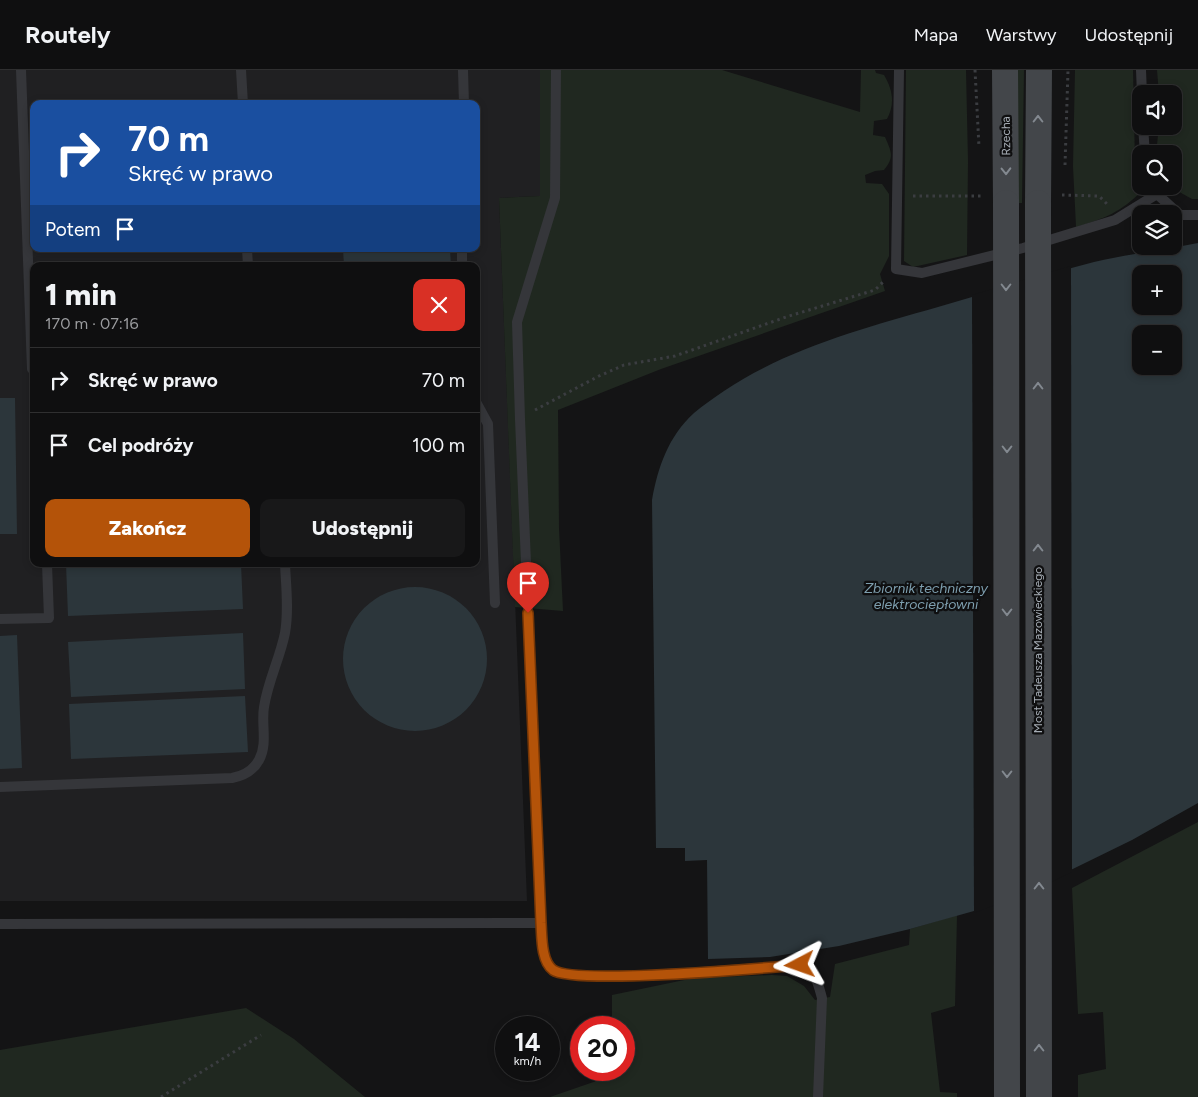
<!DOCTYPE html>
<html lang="pl">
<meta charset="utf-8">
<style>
body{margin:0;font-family:Figtree,sans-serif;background:#181819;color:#f1f3f6;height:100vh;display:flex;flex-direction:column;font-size:19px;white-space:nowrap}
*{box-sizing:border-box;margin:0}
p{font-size:16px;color:#9b9c9f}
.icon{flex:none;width:28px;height:28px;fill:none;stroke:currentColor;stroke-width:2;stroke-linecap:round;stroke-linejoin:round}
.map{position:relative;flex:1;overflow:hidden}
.sheet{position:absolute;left:30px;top:192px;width:450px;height:305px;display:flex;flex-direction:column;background:#0f0f10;border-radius:10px;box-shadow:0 2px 8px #0003,0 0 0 1px #2f2f30}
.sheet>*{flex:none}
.guide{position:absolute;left:30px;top:30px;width:450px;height:152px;border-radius:10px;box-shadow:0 2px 8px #0003,0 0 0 1px #2f2f30;background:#1a4fa0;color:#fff;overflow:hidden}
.tools{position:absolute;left:1132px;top:15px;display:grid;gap:10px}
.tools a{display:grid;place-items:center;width:50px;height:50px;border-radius:10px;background:#0f0f10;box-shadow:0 2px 8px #0003,0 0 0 1px #2f2f30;font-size:25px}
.speed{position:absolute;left:495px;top:946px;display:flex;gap:10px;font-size:25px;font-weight:700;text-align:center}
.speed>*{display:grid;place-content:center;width:65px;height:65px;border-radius:50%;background:#0f0f10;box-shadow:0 2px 8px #0003,0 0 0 1px #2f2f30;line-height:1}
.speed small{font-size:12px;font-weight:400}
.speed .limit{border:8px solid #d22;background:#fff;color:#111}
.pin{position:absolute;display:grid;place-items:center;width:42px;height:42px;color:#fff;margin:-51px -21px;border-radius:50% 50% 50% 0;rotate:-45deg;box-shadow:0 0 5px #0007}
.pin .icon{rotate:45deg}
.me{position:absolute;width:55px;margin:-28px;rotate:266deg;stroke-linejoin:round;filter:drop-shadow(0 0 4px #0008)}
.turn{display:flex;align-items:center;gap:18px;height:105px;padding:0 15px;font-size:22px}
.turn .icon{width:65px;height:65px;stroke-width:2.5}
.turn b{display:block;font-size:35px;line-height:42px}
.then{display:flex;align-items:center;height:48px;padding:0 15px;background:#0003;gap:10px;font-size:19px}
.round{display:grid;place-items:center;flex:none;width:52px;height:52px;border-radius:10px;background:#181819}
.summary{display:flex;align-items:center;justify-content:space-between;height:85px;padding:0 15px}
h1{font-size:30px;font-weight:800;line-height:38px}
.action{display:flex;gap:10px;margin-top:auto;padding:10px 15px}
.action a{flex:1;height:58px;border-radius:10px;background:#b45309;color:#fff;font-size:20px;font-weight:800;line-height:58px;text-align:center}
.action a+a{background:#181819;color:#f1f3f6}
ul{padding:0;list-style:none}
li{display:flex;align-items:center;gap:15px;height:65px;padding:0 15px;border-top:1px solid #2f2f30}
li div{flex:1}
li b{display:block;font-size:19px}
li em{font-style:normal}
header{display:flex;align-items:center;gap:30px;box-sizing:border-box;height:70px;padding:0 25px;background:#0f0f10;border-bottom:1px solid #2f2f30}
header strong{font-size:24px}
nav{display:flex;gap:28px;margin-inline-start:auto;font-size:18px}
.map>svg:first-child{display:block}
.built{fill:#202022;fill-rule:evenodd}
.green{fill:#202820}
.water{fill:#2c363b;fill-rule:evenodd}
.pier{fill:#141415}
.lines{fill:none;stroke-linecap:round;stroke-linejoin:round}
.path{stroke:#3b3d41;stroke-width:3;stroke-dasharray:2.5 4;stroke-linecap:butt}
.lane{stroke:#35363a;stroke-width:10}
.secondary{stroke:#43464a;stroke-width:26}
.secondary-bridge{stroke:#43464a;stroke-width:26}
.oneway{stroke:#838990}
.route-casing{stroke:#753606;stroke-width:12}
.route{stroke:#b45309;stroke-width:9}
.labels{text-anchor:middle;stroke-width:4.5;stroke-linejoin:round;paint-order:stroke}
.street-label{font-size:12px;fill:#a6adb5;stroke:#0f0f10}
.water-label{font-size:14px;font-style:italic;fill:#7e9faf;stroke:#0f0f10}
</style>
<header>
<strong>Routely</strong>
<nav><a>Mapa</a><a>Warstwy</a><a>Udostępnij</a></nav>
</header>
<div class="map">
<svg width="1198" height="1027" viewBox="0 0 1198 1027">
<rect width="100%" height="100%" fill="#141415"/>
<path class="built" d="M0 0H540V126L499 128 527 831H0ZM34 34H476V179H34ZM34 196H476V494H34Z"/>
<path class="green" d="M540 0H722L860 42 861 0H875L876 3 884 5C893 20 895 34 887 49L874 51 873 65 885 67C891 81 895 87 884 100L875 101 865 105 866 113 882 114 889 124V186L880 204 885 221 661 299 558 340 559 458 563 541 515 537 499 128 540 126Z
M906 0H966L968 91 967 185 913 197 904 191Z
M1017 0H1024L1022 133H1018Z
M1075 0H1133L1135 94 1142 121C1119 143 1106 148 1076 157L1073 96Z
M1157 0H1198V129H1192L1174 119 1173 116 1174 84H1156L1159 56H1174V24H1159Z
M1198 752V1027H1078V1005L1106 999 1103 942 1078 944 1072 818Z
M957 845 955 936 931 943 940 1022 957 1023V1027H550L611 1006 612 1000H624V958L612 957V925L694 908 772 905 787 906 804 916 815 930 830 927 835 894 909 875 910 859Z
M246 938 294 969 365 1027H0V980Z"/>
<path class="water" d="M1198 173V733L1132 770 1036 817 981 839 910 859 839 876 770 887 708 889 707 790 685 791V778H656L652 430C658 397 668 367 694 343 703 335 714 328 724 321 788 278 865 258 938 237 990 222 1041 206 1094 192 1128 184 1164 180 1198 173ZM1141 204H1174V236H1141ZM1141 264H1174V296H1141Z
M343 179H450L451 196H344Z
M0 328H15L17 464H0Z
M66 494H241L243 539 68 546Z
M343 589a72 72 0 1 1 144 0a72 72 0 1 1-144 0Z
M243 563 245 619 71 627 68 572Z
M17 565 22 698 0 699V566Z
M245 626 248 682 71 689 69 634Z"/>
<path class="pier" d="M1071 196 1072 802 1037 819 974 843 972 225Z"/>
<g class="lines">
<path class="path" d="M975 0 979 77
M1065 95 1068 0
M1062 125 1099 126 1107 134
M913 126H981
M535 340 599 306 624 295 675 286 786 247 875 220 885 210
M161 1027 261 965"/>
<path class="lane" d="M21 0 32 299H34
M241 0 243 34
M463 0 464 34
M556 0 555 128 517 252 520 349 541 853C543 868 541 891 553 900 574 915 763 897 800 895 817 904 817 910 822 928L818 1027
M899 0 896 199 922 203 1023 178 1115 150 1157 124 1180 145H1198
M1141 0 1142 24
M1143 56 1145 84
M247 179 248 196
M462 179V196
M476 332 488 354 495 533
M0 549 49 548 47 494
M0 717 232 708C243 706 253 701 259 690 268 674 261 654 264 637 268 611 280 588 285 563 289 540 286 516 285 494
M0 854 541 853"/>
<path class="secondary" d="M1005 0 1006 133
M1038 133 1039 0"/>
<path class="secondary-bridge" d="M1006 133 1007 1027
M1038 133 1039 1027"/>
</g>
<defs><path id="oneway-chevron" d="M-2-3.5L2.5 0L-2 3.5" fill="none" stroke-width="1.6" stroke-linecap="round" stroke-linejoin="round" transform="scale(1.25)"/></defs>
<g class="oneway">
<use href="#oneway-chevron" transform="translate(1038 49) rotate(-90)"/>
<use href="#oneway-chevron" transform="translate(1006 101) rotate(89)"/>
<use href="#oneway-chevron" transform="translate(1006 217) rotate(90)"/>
<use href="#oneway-chevron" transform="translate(1038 316) rotate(-90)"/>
<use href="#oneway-chevron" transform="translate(1007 379) rotate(90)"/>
<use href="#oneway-chevron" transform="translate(1038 478) rotate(-90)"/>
<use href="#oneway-chevron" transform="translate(1007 542) rotate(90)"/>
<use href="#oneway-chevron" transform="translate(1007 704) rotate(90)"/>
<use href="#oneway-chevron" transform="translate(1039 816) rotate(-90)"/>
<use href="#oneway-chevron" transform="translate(1039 978) rotate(-90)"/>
</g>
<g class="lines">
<g class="route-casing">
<path id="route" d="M528 543 541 853C542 867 541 891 553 900 574 915 763 898 800 895"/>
</g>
<use href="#route" class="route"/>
</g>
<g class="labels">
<g class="street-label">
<text transform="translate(1006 66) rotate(-91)" y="4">Rzecha</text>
<text transform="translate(1038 580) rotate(-90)" y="4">Most Tadeusza Mazowieckiego</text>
</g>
<g class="water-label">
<text x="926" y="523">Zbiornik techniczny<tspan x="926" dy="16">elektrociepłowni</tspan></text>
</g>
</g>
</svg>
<div class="tools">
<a><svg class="icon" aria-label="sound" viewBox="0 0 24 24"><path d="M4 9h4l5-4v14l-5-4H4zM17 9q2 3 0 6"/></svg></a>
<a><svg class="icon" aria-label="search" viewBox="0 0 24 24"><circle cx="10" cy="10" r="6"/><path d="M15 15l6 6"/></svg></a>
<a><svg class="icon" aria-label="layers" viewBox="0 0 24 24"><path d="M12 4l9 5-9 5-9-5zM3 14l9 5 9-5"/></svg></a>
<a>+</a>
<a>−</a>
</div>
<div class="speed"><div>14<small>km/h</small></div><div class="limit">20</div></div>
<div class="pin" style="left:528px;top:543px;background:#d93025"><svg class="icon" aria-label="arrive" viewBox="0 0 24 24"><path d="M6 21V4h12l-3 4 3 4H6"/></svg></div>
<svg class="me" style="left:800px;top:895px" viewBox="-20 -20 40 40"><path d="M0-17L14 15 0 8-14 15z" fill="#b45309" stroke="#fff" stroke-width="4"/></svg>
<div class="guide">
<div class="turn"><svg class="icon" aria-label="right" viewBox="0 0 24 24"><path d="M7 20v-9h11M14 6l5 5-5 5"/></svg><div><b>70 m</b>Skręć w prawo</div></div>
<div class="then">Potem<svg class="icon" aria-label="arrive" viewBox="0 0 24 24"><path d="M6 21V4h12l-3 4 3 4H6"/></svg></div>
</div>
<section class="sheet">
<div class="summary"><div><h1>1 min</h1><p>170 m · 07:16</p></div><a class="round" style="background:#d93025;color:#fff"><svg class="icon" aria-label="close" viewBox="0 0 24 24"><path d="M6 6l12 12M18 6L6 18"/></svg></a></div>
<ul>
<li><svg class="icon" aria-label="right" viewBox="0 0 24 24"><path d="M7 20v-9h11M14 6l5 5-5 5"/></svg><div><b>Skręć w prawo</b></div><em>70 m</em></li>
<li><svg class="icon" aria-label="arrive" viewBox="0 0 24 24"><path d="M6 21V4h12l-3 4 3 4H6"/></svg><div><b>Cel podróży</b></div><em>100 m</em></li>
</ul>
<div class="action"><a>Zakończ</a><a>Udostępnij</a></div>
</section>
</div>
